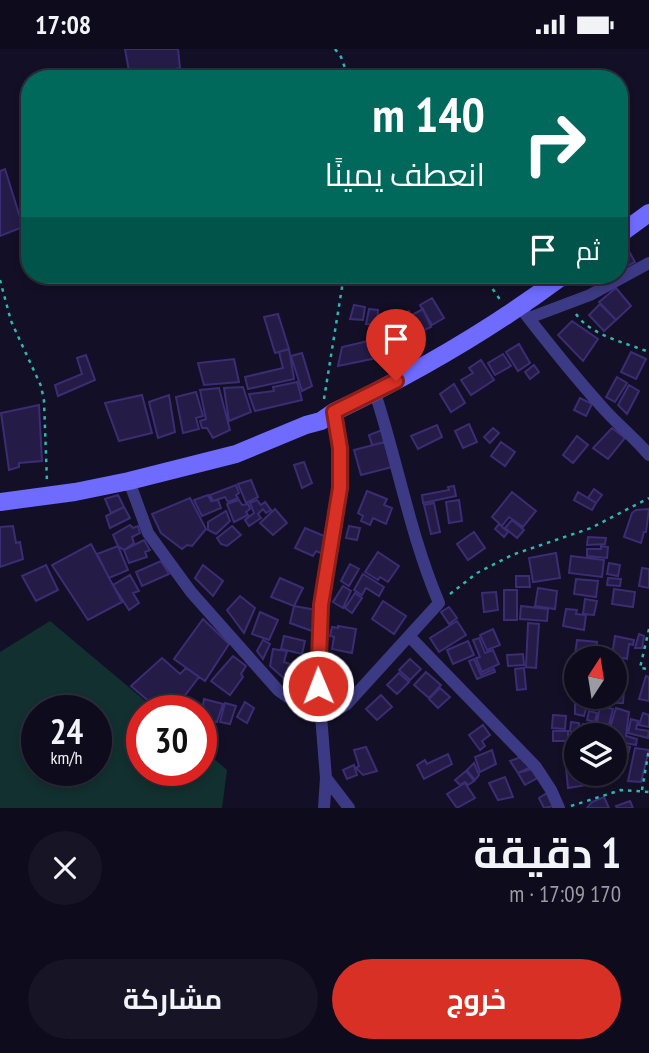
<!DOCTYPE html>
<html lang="ar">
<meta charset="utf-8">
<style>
body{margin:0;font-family:"PT Sans Narrow",Cairo,sans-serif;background:#171425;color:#f1f3f6;direction:rtl;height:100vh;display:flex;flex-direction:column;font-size:26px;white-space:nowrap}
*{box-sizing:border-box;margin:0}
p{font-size:23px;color:#9b9ba3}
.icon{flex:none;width:38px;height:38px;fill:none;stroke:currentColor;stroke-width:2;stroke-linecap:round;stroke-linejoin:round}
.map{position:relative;height:759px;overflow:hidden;direction:ltr}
.drawer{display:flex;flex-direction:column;background:#0e0b1c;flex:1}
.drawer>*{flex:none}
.top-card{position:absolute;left:21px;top:21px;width:607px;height:214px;border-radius:28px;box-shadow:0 4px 10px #0003,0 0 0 2px #2e2b3b;direction:rtl;background:#00695c;color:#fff;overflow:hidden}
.needle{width:46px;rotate:12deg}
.tools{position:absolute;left:564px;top:597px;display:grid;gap:14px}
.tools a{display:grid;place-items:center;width:63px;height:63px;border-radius:50%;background:#0e0b1c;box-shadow:0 4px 10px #0003,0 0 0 2px #2e2b3b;font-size:35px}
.speed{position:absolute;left:21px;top:646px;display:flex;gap:14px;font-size:35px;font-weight:700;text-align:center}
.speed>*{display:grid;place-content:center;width:91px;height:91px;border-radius:50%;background:#0e0b1c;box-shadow:0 4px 10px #0003,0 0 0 2px #2e2b3b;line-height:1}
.speed small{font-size:18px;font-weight:400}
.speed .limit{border:10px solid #d22;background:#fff;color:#111}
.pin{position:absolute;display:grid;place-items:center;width:60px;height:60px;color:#fff;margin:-72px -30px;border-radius:50% 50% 50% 0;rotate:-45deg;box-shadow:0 0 7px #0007}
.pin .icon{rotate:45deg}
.me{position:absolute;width:77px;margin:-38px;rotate:359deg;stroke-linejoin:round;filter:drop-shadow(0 0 5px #0008)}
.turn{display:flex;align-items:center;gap:24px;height:147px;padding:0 28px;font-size:32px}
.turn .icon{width:91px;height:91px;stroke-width:2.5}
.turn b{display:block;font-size:49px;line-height:60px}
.then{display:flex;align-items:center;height:66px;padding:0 28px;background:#0003;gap:14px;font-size:26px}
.round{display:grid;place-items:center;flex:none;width:74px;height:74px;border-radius:37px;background:#171425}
.overview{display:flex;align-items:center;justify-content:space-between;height:119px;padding:0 28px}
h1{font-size:42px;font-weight:700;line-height:52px}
.action{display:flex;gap:14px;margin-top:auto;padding:14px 28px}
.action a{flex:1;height:80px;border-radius:42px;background:#d93025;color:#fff;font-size:28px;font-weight:700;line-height:80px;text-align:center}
.action a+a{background:#171425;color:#f1f3f6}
.status{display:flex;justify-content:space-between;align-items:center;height:49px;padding:0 35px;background:#0e0b1c;direction:ltr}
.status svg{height:19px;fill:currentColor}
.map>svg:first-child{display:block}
.green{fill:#12302f;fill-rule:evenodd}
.building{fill:#241b47;stroke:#3b2d73;stroke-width:2}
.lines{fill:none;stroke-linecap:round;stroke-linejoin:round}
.path{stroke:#2fb8b0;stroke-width:2.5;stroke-dasharray:3.5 5;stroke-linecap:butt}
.street{stroke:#3d3a85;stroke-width:12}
.secondary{stroke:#6f6bff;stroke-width:18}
.route-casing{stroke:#8d1f18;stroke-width:18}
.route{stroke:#d93025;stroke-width:12}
</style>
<div class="status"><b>17:08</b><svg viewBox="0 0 49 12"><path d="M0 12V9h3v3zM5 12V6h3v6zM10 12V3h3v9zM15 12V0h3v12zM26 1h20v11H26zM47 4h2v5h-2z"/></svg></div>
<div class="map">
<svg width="649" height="759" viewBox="0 0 649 759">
<rect width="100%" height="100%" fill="#130f26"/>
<path class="green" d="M50 572 156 661 142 662V721H201V699L227 721 222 759H0V603ZM37 662H96V721H37Z"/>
<path class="building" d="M125 0H178L180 19 130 28Z
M5 120 23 178 0 187V122Z
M30 194V220L28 221 21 209 28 206 26 195Z
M626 197 635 213 620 221V201Z
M458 226H473L475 228 464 235Z
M616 239 631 257 616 271 599 253Z
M432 249 444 269 432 276 420 256Z
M600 255 616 271 604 282 589 266Z
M354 256 365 258 363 271 350 270Z
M369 260 378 261 377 276 366 275Z
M423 260 431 278 420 283 412 266Z
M409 262 421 289 407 295 397 272 404 269 402 265Z
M278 265 289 300 275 304 264 268Z
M572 272 598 290 583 312 558 286Z
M396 276 406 297 385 308 378 285Z
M377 290 382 308 338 317 342 298Z
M519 295 530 314 518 322 506 303Z
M289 300 294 330 248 340 245 328 283 319 279 303Z
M631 303 646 310 636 330 621 323Z
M302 304 312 337 302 342 291 307Z
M503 305 511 317 495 326 488 314Z
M86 306 95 331 58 347 55 336 82 325 77 309Z
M234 310 239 333 204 336 198 314Z
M481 311 494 331 471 346 461 331 473 324 469 319Z
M534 316 539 323 530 330 525 323Z
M617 328 627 334 615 353 606 348Z
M297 333 302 351 255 362 249 345 274 342 273 338Z
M454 335 465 354 451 363 440 345Z
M629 336 639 342 627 365 618 356Z
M243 338 251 363 229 372 224 339Z
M219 339 230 381 213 389 207 379H202L200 372 206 370 200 341Z
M196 343 203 367 196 369 199 380 183 384 176 348Z
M142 346 152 384 119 392 105 354Z
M169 346 175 383 158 389 149 353Z
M580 349 592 355 586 367 574 361Z
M39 356 42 412 19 414V418L9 421 1 364Z
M469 375 477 393 463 399 455 382Z
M437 376 442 388 418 400 411 387Z
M493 379 499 384 490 394 484 388Z
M612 379 625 389 608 410 593 399Z
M382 381 385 393 372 396 369 386Z
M577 387 588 396 573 414 563 406Z
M385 393 392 418 361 426 354 401Z
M501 393 515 403 505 417 491 407Z
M304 413 312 434 302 439 294 416Z
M251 431 258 448 246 454 238 435Z
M236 436 239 444 236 446 238 449 228 453 225 448 213 452 210 446Z
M454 437 456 447 423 454 422 446 449 441 448 438Z
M594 440 602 446 596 454 588 449Z
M367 442 387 450 384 456 392 459 386 475 373 469 370 476 361 472 363 467 358 464Z
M512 443 536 462 523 478 509 468 502 477 492 468Z
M578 443 596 454 592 461 574 451Z
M118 446 124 458 111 464 105 450Z
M208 446 211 452 218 451 221 459 202 467 194 451Z
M190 449 206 480 192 497 187 496 182 500 161 484 152 465Z
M239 451 242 456 248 455 250 460 246 463 248 466 234 473 227 455Z
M257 451 261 456 265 453 271 461 266 464 263 460 258 465 261 469 249 477 245 471 254 464 250 454Z
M459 451 462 472 449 474 446 453Z
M434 454 440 483 431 485 424 456Z
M124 458 130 469 110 479 106 467Z
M275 460 287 474 273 486 260 474Z
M649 460 646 483H644L641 494 624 488 632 464 636 461Z
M226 462 230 472 216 485 208 481V473Z
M512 471 524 481 517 489 505 479Z
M499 475 508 483 504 488 495 480Z
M130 476 133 479 138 477 140 484 132 488 134 494 124 501 118 497 113 486Z
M13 477 16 494 20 493 23 510 0 518V478Z
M232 477 241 486 227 497 221 495 217 489Z
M349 477 360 479 357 491 346 489Z
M305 479 329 489 323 505 316 502 313 507 295 499Z
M474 483 485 499 468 511 457 495Z
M588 488 606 489 605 495 587 496Z
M144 491 150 501 145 503 147 508 129 514 124 501Z
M91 495 122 553 88 571 52 516Z
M118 497 128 521 109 529 97 505Z
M601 497 608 498 607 509 587 507V500H601Z
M378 503 399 517 388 533 380 528 378 531 365 523Z
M556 504 560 529 533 533 529 509Z
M571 507 604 511 602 528 569 524Z
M161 512 169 525 142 537 136 523Z
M609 514 620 516 618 527 607 525Z
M350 515 359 520 349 537 341 532Z
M46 516 58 541 36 552 22 527Z
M203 516 223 532 213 547 195 529Z
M642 519 649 520V539L639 537Z
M363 525 384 538 379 547 366 539 362 546 354 541Z
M130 526 139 542 133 544 139 554 129 561 113 536Z
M516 527H529L530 538H516Z
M280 529 303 539 294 557 271 548Z
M608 529 621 530 620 537 607 536Z
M576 530 598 532 596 548 574 545Z
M343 537 351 542 343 559 333 553Z
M538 539 557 542 555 560 535 557Z
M614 540 635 543 633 558 612 555Z
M504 541H517V571H504Z
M496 543 498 561 484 563 482 544Z
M355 544 362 549 352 564 345 559Z
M240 547 255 559 244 584 227 561Z
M585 550 597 552 594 566 583 565Z
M383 552 406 567 394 585 372 570Z
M294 557 317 561 315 583 290 574Z
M521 557 548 560 547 572 520 570Z
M449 558 457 569 449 575 441 563Z
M566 560 577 561 576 565 586 566 584 581 563 577Z
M260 563 278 571 269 591 252 585Z
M203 570 229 595 205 632 174 610Z
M457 572 466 586 439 603 430 589Z
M528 574 539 575 536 619 526 618Z
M338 577 356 580 352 604 332 600 334 588 330 587 332 578 338 579Z
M493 580 500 596 487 601 480 586Z
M639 585 644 587 642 599H635Z
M284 587 305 592 302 605 281 600Z
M615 587 634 591 633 596 629 595 627 610 612 606Z
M479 589 485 604 493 601 499 615 482 623 476 609 480 608 473 591Z
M263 591 270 595 263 610 257 602Z
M577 591 597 593 595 609H576L574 614Z
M468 592 474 606 453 615 447 601Z
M273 600 287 602 284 613 302 619 304 613 312 615 308 641 289 634 270 617Z
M523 605 524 616 508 617 507 606Z
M233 607 246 617 241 625 243 628 230 646 211 632Z
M162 609 180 625 186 619 199 628 173 662H160L131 637Z
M410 610 421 620 410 631 399 621Z
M474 610 481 626 494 620 495 623 477 630 469 612Z
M524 619 526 640 517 641 515 620Z
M426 623 441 636 429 649 414 636Z
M399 624 409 633 397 645 387 636Z
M646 627 649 628V652L639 650Z
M440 639 450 648 438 659 429 650Z
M614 640 624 641 623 654H609L607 650 606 655 602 656 603 648H614Z
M381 646 392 658 377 671 366 660Z
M578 648H600L599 655 578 653Z
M204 650 223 655 217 673 201 670Z
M245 653 254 659 247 674 237 668Z
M225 654 236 657 230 675 220 673Z
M575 655 594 657 593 660H586L584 667 575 665Z
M600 657 613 660 609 676 597 674Z
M616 659 629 663 626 687 637 690 636 696 614 692V686H608Z
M589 662 597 664 595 673 587 671Z
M643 664 649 666V678L639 676Z
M553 666 566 667 565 680 552 679Z
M631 670 638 672 636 680 649 682 648 689 628 684Z
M571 673 579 674 578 685 570 682Z
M583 675 604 678V686H582Z
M483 676 490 686 482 692 485 697 480 701 469 686Z
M553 682H568V692H553Z
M566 693H576V710H566Z
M614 694 630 698 623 723 614 722Z
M366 698 377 722 363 726 356 719 359 717 354 701Z
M635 699 649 701 641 733 628 732Z
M492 701 496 715 480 723 475 708Z
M448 705 452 715 424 730 417 716 425 711 427 715Z
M524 707 531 718 518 724 510 712Z
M474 714 479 726 475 731 467 721Z
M354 716 357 726 347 730 343 721Z
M576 718V724H586L587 736 568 739 566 719Z
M532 720 539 728 525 736 518 724Z
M466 722 474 732 468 736 465 733 460 736 455 731Z
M505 728 513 748 498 751 489 734Z
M465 734 475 749 457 759 447 745Z
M547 744 554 757 544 759 539 749Z
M604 748 609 759H587L592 753Z
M630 752 633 759H617L616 757Z"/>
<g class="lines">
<path class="path" d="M335 0 341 8 349 30
M483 226 501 252
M0 231 11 272 41 337 44 352 47 433
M576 265C590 286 626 294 649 303
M324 350 344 226
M450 545 477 524 512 506 591 479 649 449
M649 580 640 619 649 620
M642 741 649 700
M571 757 621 741 649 743"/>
<path class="street" d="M520 258C547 293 574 327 603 359 618 376 635 389 649 406
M529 269 590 246 649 214
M334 363 340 399V439L321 556 318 602 321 667 333 663 347 655 439 554C410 486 398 414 375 344
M129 432 148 484 191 543 278 641 299 656 321 667 326 729 324 759
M409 587 536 718 551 741 559 759
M326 729 349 759"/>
<path class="secondary" d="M620 185 649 164
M0 453 75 443 129 432 236 405 306 376 321 372 334 363C414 325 493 279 564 226"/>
</g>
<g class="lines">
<g class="route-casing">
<path id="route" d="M318 637 321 556 340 439V399L334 363 396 332"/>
</g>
<use href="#route" class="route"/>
</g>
</svg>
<div class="tools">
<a><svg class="needle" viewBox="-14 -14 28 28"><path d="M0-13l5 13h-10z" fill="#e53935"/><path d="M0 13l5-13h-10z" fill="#9b9ba3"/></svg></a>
<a><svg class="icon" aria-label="layers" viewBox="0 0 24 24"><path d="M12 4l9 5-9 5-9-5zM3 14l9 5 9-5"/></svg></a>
</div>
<div class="speed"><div>24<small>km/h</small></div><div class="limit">30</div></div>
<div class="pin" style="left:396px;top:332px;background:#d93025"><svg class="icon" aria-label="arrive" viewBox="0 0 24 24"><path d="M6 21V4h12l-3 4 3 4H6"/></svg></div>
<svg class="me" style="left:318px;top:637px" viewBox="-20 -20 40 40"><circle r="17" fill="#d93025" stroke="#fff" stroke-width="3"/><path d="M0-11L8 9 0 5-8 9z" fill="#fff"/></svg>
<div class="top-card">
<div class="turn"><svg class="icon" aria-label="right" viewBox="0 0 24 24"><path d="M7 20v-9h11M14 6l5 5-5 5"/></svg><div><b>140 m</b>انعطف يمينًا</div></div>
<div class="then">ثم<svg class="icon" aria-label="arrive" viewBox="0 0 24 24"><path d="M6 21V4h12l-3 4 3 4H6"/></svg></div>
</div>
</div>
<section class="drawer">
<div class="overview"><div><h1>1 دقيقة</h1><p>170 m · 17:09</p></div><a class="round"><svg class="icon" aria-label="close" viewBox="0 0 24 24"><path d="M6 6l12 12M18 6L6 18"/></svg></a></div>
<div class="action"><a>خروج</a><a>مشاركة</a></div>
</section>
